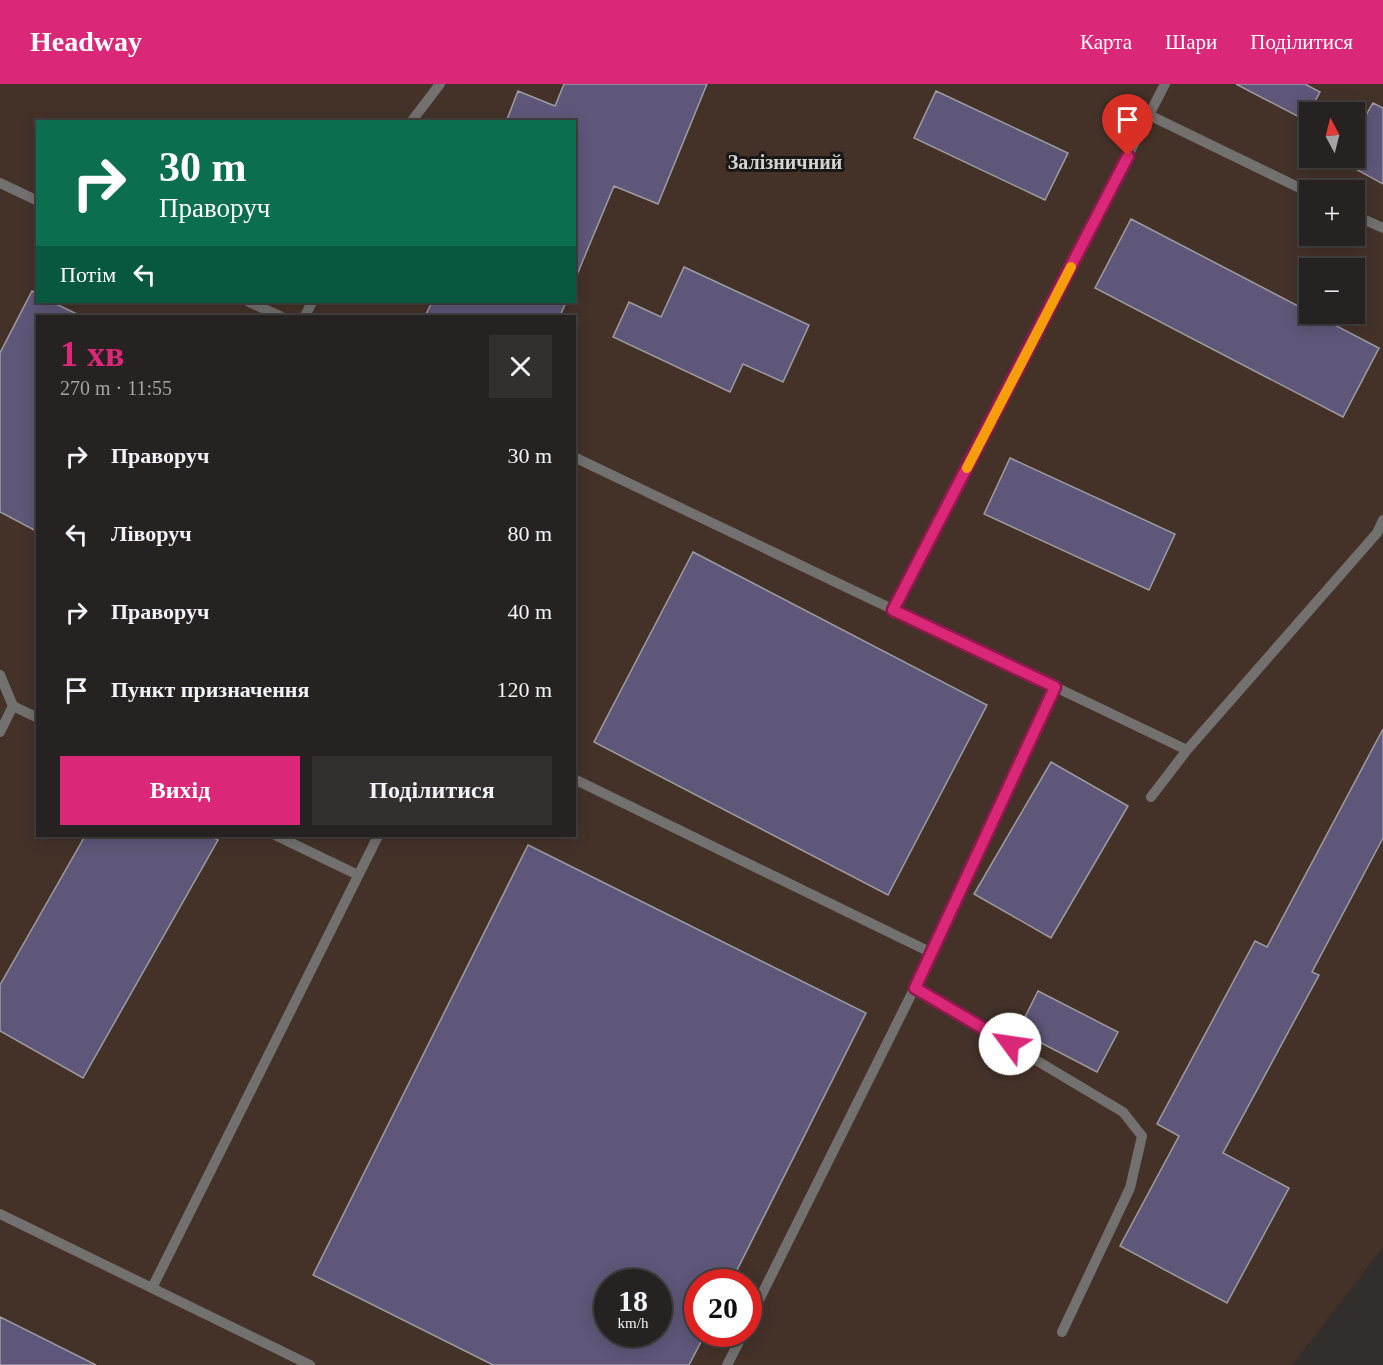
<!DOCTYPE html>
<html lang="uk">
<meta charset="utf-8">
<style>
body{margin:0;font-family:Georgia,serif;background:#322f2e;color:#f1f3f6;height:100vh;display:flex;flex-direction:column;font-size:22px;white-space:nowrap}
*{box-sizing:border-box;margin:0}
p{font-size:20px;color:#a4a4a5}
.icon{flex:none;width:33px;height:33px;fill:none;stroke:currentColor;stroke-width:2;stroke-linecap:round;stroke-linejoin:round}
.map{position:relative;flex:1;overflow:hidden}
.details{position:absolute;left:36px;top:231px;width:540px;height:522px;display:flex;flex-direction:column;background:#262221;border-radius:0px;box-shadow:0 3px 15px #0003,0 0 0 2px #423f3f}
.details>*{flex:none}
.guide{position:absolute;left:36px;top:36px;width:540px;height:183px;border-radius:0px;box-shadow:0 3px 15px #0003,0 0 0 2px #423f3f;background:#0b6e4f;color:#fff;overflow:hidden}
.needle{width:39px;rotate:353deg}
.tools{position:absolute;left:1299px;top:18px;display:grid;gap:12px}
.tools a{display:grid;place-items:center;width:66px;height:66px;border-radius:0px;background:#262221;box-shadow:0 3px 15px #0003,0 0 0 2px #423f3f;font-size:30px}
.speed{position:absolute;left:594px;top:1185px;display:flex;gap:12px;font-size:30px;font-weight:700;text-align:center}
.speed>*{display:grid;place-content:center;width:78px;height:78px;border-radius:50%;background:#262221;box-shadow:0 3px 15px #0003,0 0 0 2px #423f3f;line-height:1}
.speed small{font-size:15px;font-weight:400}
.speed .limit{border:9px solid #d22;background:#fff;color:#111}
.pin{position:absolute;display:grid;place-items:center;width:51px;height:51px;color:#fff;margin:-62px -26px;border-radius:50% 50% 50% 0;rotate:-45deg;box-shadow:0 0 6px #0007}
.pin .icon{rotate:45deg}
.me{position:absolute;width:66px;margin:-33px;rotate:301deg;stroke-linejoin:round;filter:drop-shadow(0 0 4px #0008)}
.turn{display:flex;align-items:center;gap:21px;height:126px;padding:0 24px;font-size:27px}
.turn .icon{width:78px;height:78px;stroke-width:2.5}
.turn b{display:block;font-size:42px;line-height:51px}
.then{display:flex;align-items:center;height:57px;padding:0 24px;background:#0003;gap:12px;font-size:22px}
.round{display:grid;place-items:center;flex:none;width:63px;height:63px;border-radius:0px;background:#322f2e}
.overview{display:flex;align-items:center;justify-content:space-between;height:102px;padding:0 24px}
h1{font-size:36px;font-weight:600;line-height:45px;color:#db2777}
.primary-button{display:flex;gap:12px;margin-top:auto;padding:12px 24px}
.primary-button a{flex:1;height:69px;border-radius:0px;background:#db2777;color:#fff;font-size:24px;font-weight:600;line-height:69px;text-align:center}
.primary-button a+a{background:#322f2e;color:#f1f3f6}
ul{padding:0;list-style:none}
li{display:flex;align-items:center;gap:18px;height:78px;padding:0 24px}
li div{flex:1}
li b{display:block;font-size:22px}
li em{font-style:normal}
header{display:flex;align-items:center;gap:36px;box-sizing:border-box;height:84px;padding:0 30px;background:#db2777;color:#fff}
header strong{font-size:28px}
nav{display:flex;gap:33px;margin-inline-start:auto;font-size:21px}
.map>svg:first-child{display:block}
.industrial{fill:#443229;fill-rule:evenodd}
.building{fill:#5e5779;stroke:#9d9da1;stroke-width:1.5;fill-rule:evenodd}
.lines{fill:none;stroke-linecap:round;stroke-linejoin:round}
.service{stroke:#72716f;stroke-width:10}
.route-casing{stroke:#8e194d;stroke-width:15}
.route{stroke:#db2777;stroke-width:10}
.slow{stroke:#f59e0b;stroke-width:10}
.labels{text-anchor:middle;stroke-width:6;stroke-linejoin:round;paint-order:stroke}
.quarter-label{font-size:20px;font-weight:bold;fill:#d5d3d1;stroke:#191716}
</style>
<header>
<strong>Headway</strong>
<nav><a>Карта</a><a>Шари</a><a>Поділитися</a></nav>
</header>
<div class="map">
<svg width="1383" height="1281" viewBox="0 0 1383 1281">
<rect width="100%" height="100%" fill="#322e2c"/>
<path class="industrial" d="M0 0H1383V1163L1292 1281H0ZM1310 28H1354V74H1310ZM38 38H574V218H38ZM1310 106H1354V152H1310ZM1310 184H1354V230H1310ZM38 232H574V752H38ZM608 1198H658V1250H608ZM698 1198H748V1250H698Z"/>
<path class="building" d="M564 0H707L658 120 614 102 574 198V38H506L518 7 555 22Z
M1236 0H1305L1320 8 1305 36Z
M936 7 1068 69 1045 116 914 54Z
M1373 19 1383 24V100L1341 77 1343 74H1354V52Z
M1131 135 1379 264 1343 333 1095 204Z
M684 183 809 241 783 298 743 280 730 308 613 253 629 218 661 233Z
M32 207 38 210V218H52L81 232H38V448L0 428V269Z
M432 218H566L560 232H425Z
M1010 374 1175 450 1149 506 984 430Z
M693 468 987 621 888 811 594 658Z
M1383 645V754L1312 888 1319 891 1223 1069 1289 1104 1227 1219 1120 1162 1179 1052 1157 1040 1255 857 1267 863Z
M1051 678 1128 722 1051 854 974 810Z
M85 752H210L218 756 83 994 0 947V901Z
M528 761 866 929 731 1198H698V1250H705L689 1281H493L313 1191ZM608 1198H658V1250H608Z
M1038 907 1118 948 1097 988 1018 947Z
M0 1233 96 1281H0Z"/>
<g class="lines">
<path class="service" d="M1149 31 1310 109
M411 38 440 0
M0 99 38 117
M1354 131 1383 144
M249 218 280 232
M305 232 312 218
M574 373 1187 666
M893 526 1165 0
M0 591 13 622 38 634
M0 648 13 622
M574 695 932 869
M1151 713 1187 666 1377 449 1383 436
M277 752 358 791
M915 904 1123 1028 1142 1052 1130 1104 1062 1248
M0 1130 310 1281
M152 1204 378 752
M748 1238 932 869 1055 603
M727 1281 743 1250"/>
</g>
<g class="lines">
<g class="route-casing">
<path id="route" d="M1010 960 915 904 1055 603 893 526 1128 72"/>
</g>
<use href="#route" class="route"/>
<path class="slow" d="M967 384 1071 183"/>
</g>
<g class="labels">
<g class="quarter-label">
<text x="785" y="85">Залізничний</text>
</g>
</g>
</svg>
<div class="tools">
<a><svg class="needle" viewBox="-14 -14 28 28"><path d="M0-13l5 13h-10z" fill="#e53935"/><path d="M0 13l5-13h-10z" fill="#a4a4a5"/></svg></a>
<a>+</a>
<a>−</a>
</div>
<div class="speed"><div>18<small>km/h</small></div><div class="limit">20</div></div>
<div class="pin" style="left:1128px;top:72px;background:#d93025"><svg class="icon" aria-label="arrive" viewBox="0 0 24 24"><path d="M6 21V4h12l-3 4 3 4H6"/></svg></div>
<svg class="me" style="left:1010px;top:960px" viewBox="-20 -20 40 40"><circle r="19" fill="#fff"/><path d="M0-13L10 11 0 6-10 11z" fill="#db2777"/></svg>
<div class="guide">
<div class="turn"><svg class="icon" aria-label="right" viewBox="0 0 24 24"><path d="M7 20v-9h11M14 6l5 5-5 5"/></svg><div><b>30 m</b>Праворуч</div></div>
<div class="then">Потім<svg class="icon" aria-label="left" viewBox="0 0 24 24"><path d="M17 20v-9H6M10 6l-5 5 5 5"/></svg></div>
</div>
<section class="details">
<div class="overview"><div><h1>1 хв</h1><p>270 m · 11:55</p></div><a class="round"><svg class="icon" aria-label="close" viewBox="0 0 24 24"><path d="M6 6l12 12M18 6L6 18"/></svg></a></div>
<ul>
<li><svg class="icon" aria-label="right" viewBox="0 0 24 24"><path d="M7 20v-9h11M14 6l5 5-5 5"/></svg><div><b>Праворуч</b></div><em>30 m</em></li>
<li><svg class="icon" aria-label="left" viewBox="0 0 24 24"><path d="M17 20v-9H6M10 6l-5 5 5 5"/></svg><div><b>Ліворуч</b></div><em>80 m</em></li>
<li><svg class="icon" aria-label="right" viewBox="0 0 24 24"><path d="M7 20v-9h11M14 6l5 5-5 5"/></svg><div><b>Праворуч</b></div><em>40 m</em></li>
<li><svg class="icon" aria-label="arrive" viewBox="0 0 24 24"><path d="M6 21V4h12l-3 4 3 4H6"/></svg><div><b>Пункт призначення</b></div><em>120 m</em></li>
</ul>
<div class="primary-button"><a>Вихід</a><a>Поділитися</a></div>
</section>
</div>
